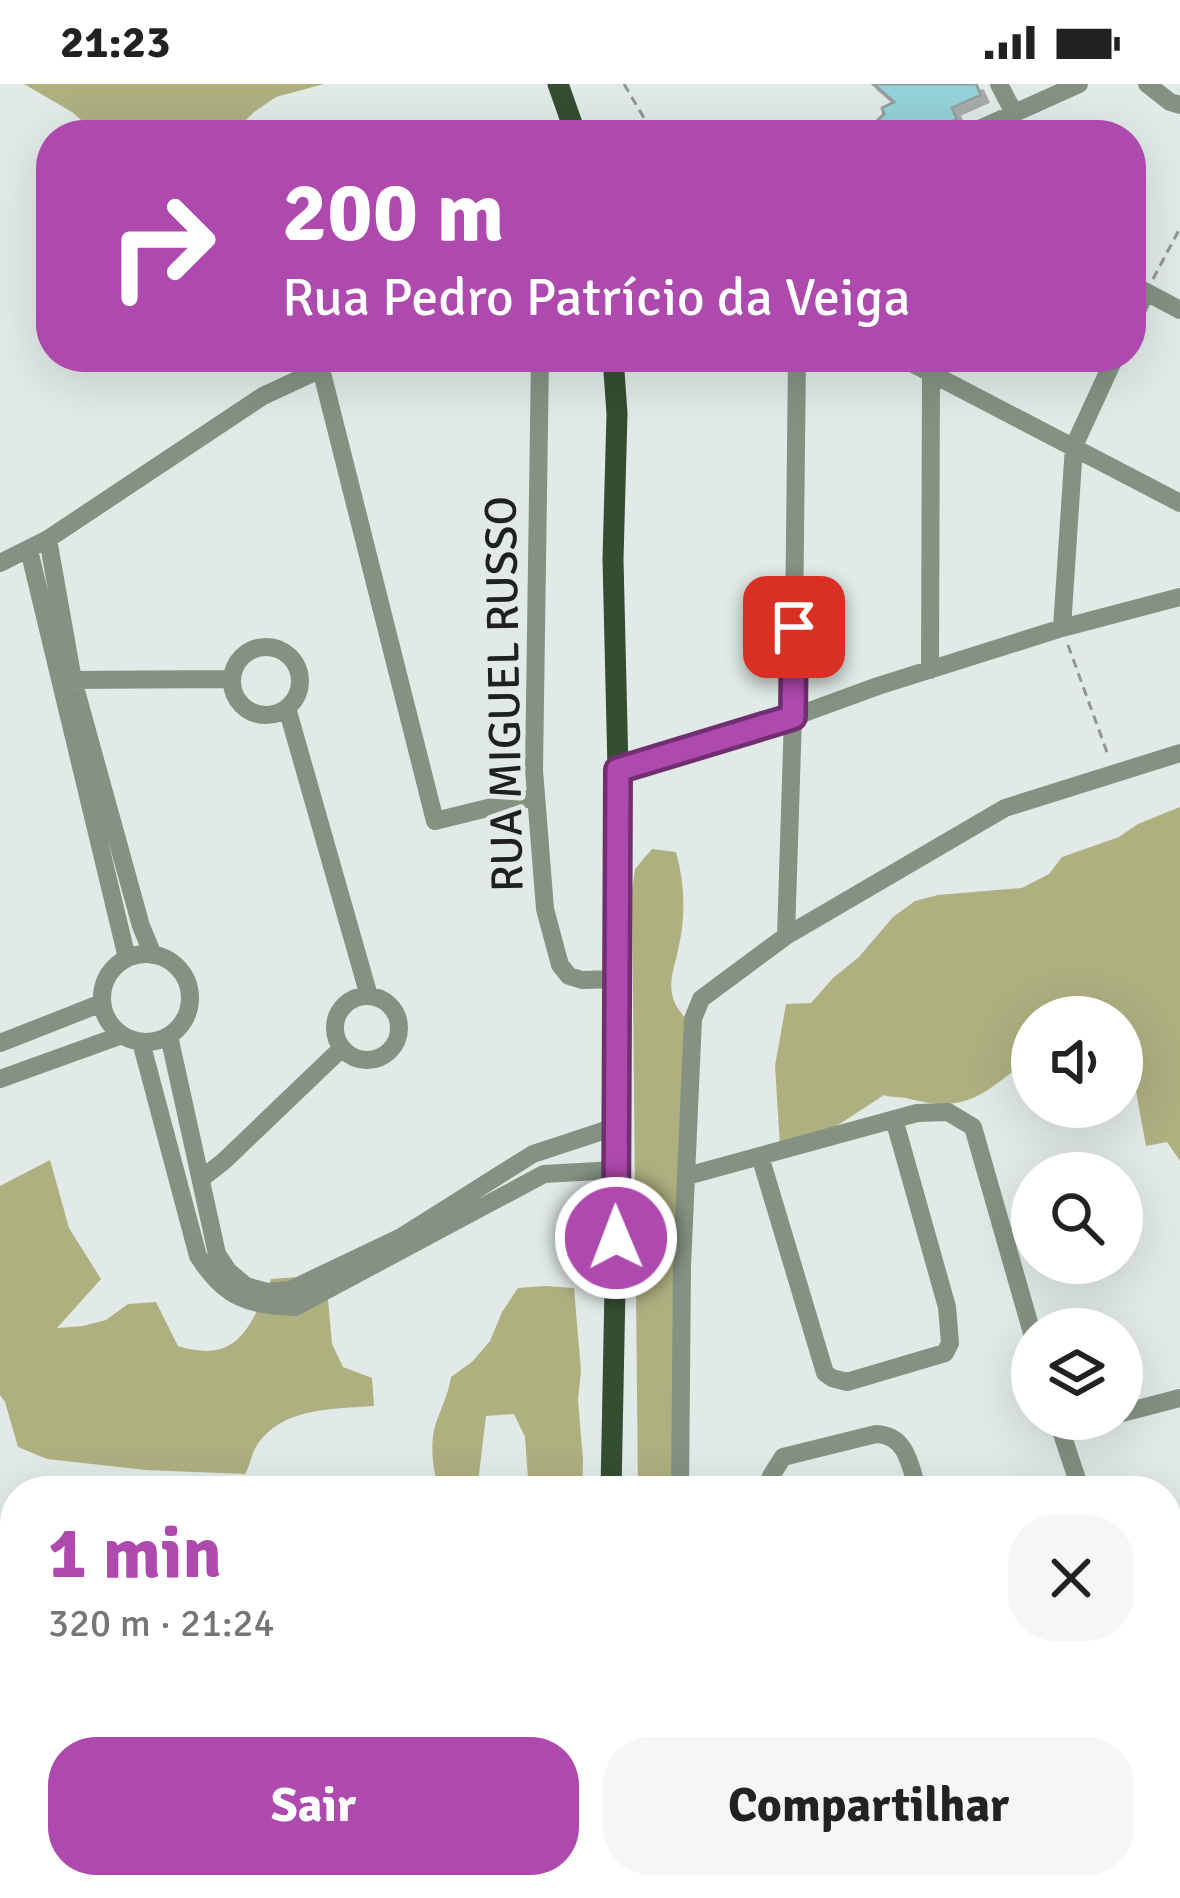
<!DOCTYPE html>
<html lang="pt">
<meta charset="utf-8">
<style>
body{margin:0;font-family:Signika,sans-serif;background:#f6f6f6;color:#222;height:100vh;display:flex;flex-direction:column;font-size:45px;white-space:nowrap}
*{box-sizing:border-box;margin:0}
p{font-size:39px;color:#767676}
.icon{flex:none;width:66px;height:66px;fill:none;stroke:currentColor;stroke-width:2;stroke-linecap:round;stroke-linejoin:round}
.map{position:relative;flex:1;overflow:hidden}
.drawer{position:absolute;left:0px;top:1392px;width:1182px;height:423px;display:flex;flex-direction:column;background:#fff;border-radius:48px 48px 0 0;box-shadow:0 12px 48px #0002}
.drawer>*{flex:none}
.top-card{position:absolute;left:36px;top:36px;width:1110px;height:252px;border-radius:48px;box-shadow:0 12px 48px #0002;background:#ae49ae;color:#fff;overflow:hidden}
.tools{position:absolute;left:1011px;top:912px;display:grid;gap:24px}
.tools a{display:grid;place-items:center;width:132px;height:132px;border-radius:50%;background:#fff;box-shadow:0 12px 48px #0002;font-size:60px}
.pin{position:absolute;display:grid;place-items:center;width:102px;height:102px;color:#fff;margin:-51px;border-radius:24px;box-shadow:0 6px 18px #0006}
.me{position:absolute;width:132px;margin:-66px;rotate:359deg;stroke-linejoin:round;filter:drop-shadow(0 0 9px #0008)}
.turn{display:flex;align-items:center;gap:42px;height:252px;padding:0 48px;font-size:54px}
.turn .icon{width:156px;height:156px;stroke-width:2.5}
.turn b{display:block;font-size:84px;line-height:102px}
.round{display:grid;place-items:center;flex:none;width:126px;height:126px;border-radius:48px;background:#f6f6f6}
.summary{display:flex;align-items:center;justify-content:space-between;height:204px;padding:0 48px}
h1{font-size:72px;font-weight:700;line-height:90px;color:#ae49ae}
.button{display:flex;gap:24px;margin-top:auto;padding:24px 48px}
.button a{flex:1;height:138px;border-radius:48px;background:#ae49ae;color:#fff;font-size:48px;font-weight:700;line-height:138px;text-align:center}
.button a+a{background:#f6f6f6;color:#222}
.status{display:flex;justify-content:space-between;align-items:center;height:84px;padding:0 60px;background:#fff;direction:ltr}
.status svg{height:33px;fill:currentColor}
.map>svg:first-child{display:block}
.forest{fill:#aeb080}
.building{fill:#94d3d9;stroke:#959e9f;stroke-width:3;filter:url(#shadow)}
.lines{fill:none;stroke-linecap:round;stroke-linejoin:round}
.path{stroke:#919795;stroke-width:3;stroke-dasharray:9 6;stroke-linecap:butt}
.minor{stroke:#859282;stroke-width:18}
.major{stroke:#354d31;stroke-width:21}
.route-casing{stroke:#712f71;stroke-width:30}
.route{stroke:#ae49ae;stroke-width:21}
.labels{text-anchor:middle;stroke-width:10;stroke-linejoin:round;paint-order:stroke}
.street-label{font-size:45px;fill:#1e2120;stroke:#e1eae7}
</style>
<div class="status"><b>21:23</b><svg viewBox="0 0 49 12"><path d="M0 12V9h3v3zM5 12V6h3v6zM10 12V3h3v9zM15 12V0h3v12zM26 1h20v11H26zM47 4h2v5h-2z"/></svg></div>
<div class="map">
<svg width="1180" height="1814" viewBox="0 0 1180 1814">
<defs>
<filter id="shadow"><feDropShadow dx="7" dy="7" stdDeviation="0" flood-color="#0004"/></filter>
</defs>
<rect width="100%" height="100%" fill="#e1eae7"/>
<path class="forest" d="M24 0H324L276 13 254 28 231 51H98L72 28Z
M1180 723V1077L1167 1058 1146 1062 1129 969 1122 953V933H1111L1101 924 1077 921 1061 933H1032V978C1016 982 1006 994 992 1003 964 1023 942 1023 910 1015 901 1012 891 1014 884 1011L835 1043 780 1061 775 982 786 920 811 919 833 894 859 873 893 833 915 817 938 811 1022 804 1049 790 1062 773 1119 753 1138 740Z
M652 765 676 768C685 800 686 833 678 866 675 882 668 897 673 914 675 923 684 932 689 939L675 1407H638L632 808 635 785Z
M50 1076 69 1144 101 1195 57 1244 83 1242 106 1236 128 1220 156 1218 178 1262C238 1281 251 1242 271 1195L298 1193 327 1205 332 1260 343 1283 372 1294 374 1322C334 1325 280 1323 256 1363 251 1371 250 1382 245 1390L146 1386 47 1375 18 1363 5 1318 0 1311V1102Z
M546 1202 574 1204 581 1287 578 1316 583 1376 582 1407H529L525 1353 514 1330 486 1332 477 1407H439C433 1386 429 1360 436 1339 442 1322 448 1311 451 1293L473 1277 490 1257 502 1228 518 1204Z
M15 1774V1800H164L159 1814H0V1787Z"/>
<path class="building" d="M873 0H976L981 11 952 24 957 35 925 51H884L877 37 884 30 882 24 894 18Z"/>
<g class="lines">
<path class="path" d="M624 0 654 51
M1153 195 1180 144
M1068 561 1108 671"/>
<path class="minor" d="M999 0 1014 29
M1147 0 1170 18 1180 21
M966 51 1079 0
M1131 200 1180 226
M1131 239 1146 208
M540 273 534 686 545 825 560 881 569 892 582 896 616 895
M900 273 1180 419
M321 285 435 737 536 712
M48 455 73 596 141 842 153 871
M29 466 127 874
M0 479 48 455 263 312 321 285 335 273
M1062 544 1074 362 1115 273
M232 597a34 34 0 1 1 68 0a34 34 0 1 1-68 0Z
M930 586 931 289
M65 596 231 595
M287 624 369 912
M618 685 793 633 878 602 1062 544 1180 513
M786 852 793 633 797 273
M102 914a44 44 0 1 1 88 0a44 44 0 1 1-88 0Z
M335 944a32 32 0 1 1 64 0a32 32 0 1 1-64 0Z
M169 952 217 1170 228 1187 246 1202 267 1208 290 1206 401 1153 533 1070 615 1043
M141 958 198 1172C225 1214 247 1221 295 1223L544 1090 615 1086
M0 959 102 919
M0 995 122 951
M760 1072 825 1289 832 1294 847 1298 945 1269 950 1259 947 1223 894 1035
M687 1092 917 1029 948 1028 973 1043 1032 1249
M201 1095 224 1077 342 964
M1122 1329 1180 1314
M1057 1335 1081 1407
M1059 1344 1095 1335
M680 1407 682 1182 693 935 701 915 786 852 1005 724 1180 669
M771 1407V1392L783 1373 876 1350C907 1351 910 1381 918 1407
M0 1621H15
M1167 1724 1180 1770
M721 1800 725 1814
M876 1800 880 1814
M1037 1800 1041 1814
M575 1814 588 1800"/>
<path class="major" d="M558 0 576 51
M611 1407 616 1153 618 685 613 475 617 330 613 273
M602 1814V1800"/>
</g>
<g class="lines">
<g class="route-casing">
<path id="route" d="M616 1154 618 686 793 633 794 543"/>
</g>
<use href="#route" class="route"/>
</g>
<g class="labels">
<g class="street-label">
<text transform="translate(503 610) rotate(-91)" y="16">RUA MIGUEL RUSSO</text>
</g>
</g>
</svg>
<div class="tools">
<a><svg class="icon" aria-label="sound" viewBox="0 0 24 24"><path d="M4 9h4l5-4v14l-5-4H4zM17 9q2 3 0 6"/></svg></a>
<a><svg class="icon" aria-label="search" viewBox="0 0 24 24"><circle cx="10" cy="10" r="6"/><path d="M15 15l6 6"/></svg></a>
<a><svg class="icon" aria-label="layers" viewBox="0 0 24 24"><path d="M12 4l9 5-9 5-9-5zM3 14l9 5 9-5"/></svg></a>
</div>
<div class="pin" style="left:794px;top:543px;background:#d93025"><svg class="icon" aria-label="arrive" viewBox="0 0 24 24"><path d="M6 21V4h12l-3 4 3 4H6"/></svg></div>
<svg class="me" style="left:616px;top:1154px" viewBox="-20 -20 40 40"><circle r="17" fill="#ae49ae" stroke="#fff" stroke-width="3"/><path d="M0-11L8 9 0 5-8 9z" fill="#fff"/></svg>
<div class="top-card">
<div class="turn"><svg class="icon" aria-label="right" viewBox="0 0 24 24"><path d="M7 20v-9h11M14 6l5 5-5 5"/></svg><div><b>200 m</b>Rua Pedro Patrício da Veiga</div></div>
</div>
<section class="drawer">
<div class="summary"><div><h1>1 min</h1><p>320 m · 21:24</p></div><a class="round"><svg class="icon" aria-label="close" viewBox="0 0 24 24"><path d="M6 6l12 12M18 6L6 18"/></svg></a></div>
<div class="button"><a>Sair</a><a>Compartilhar</a></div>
</section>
</div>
